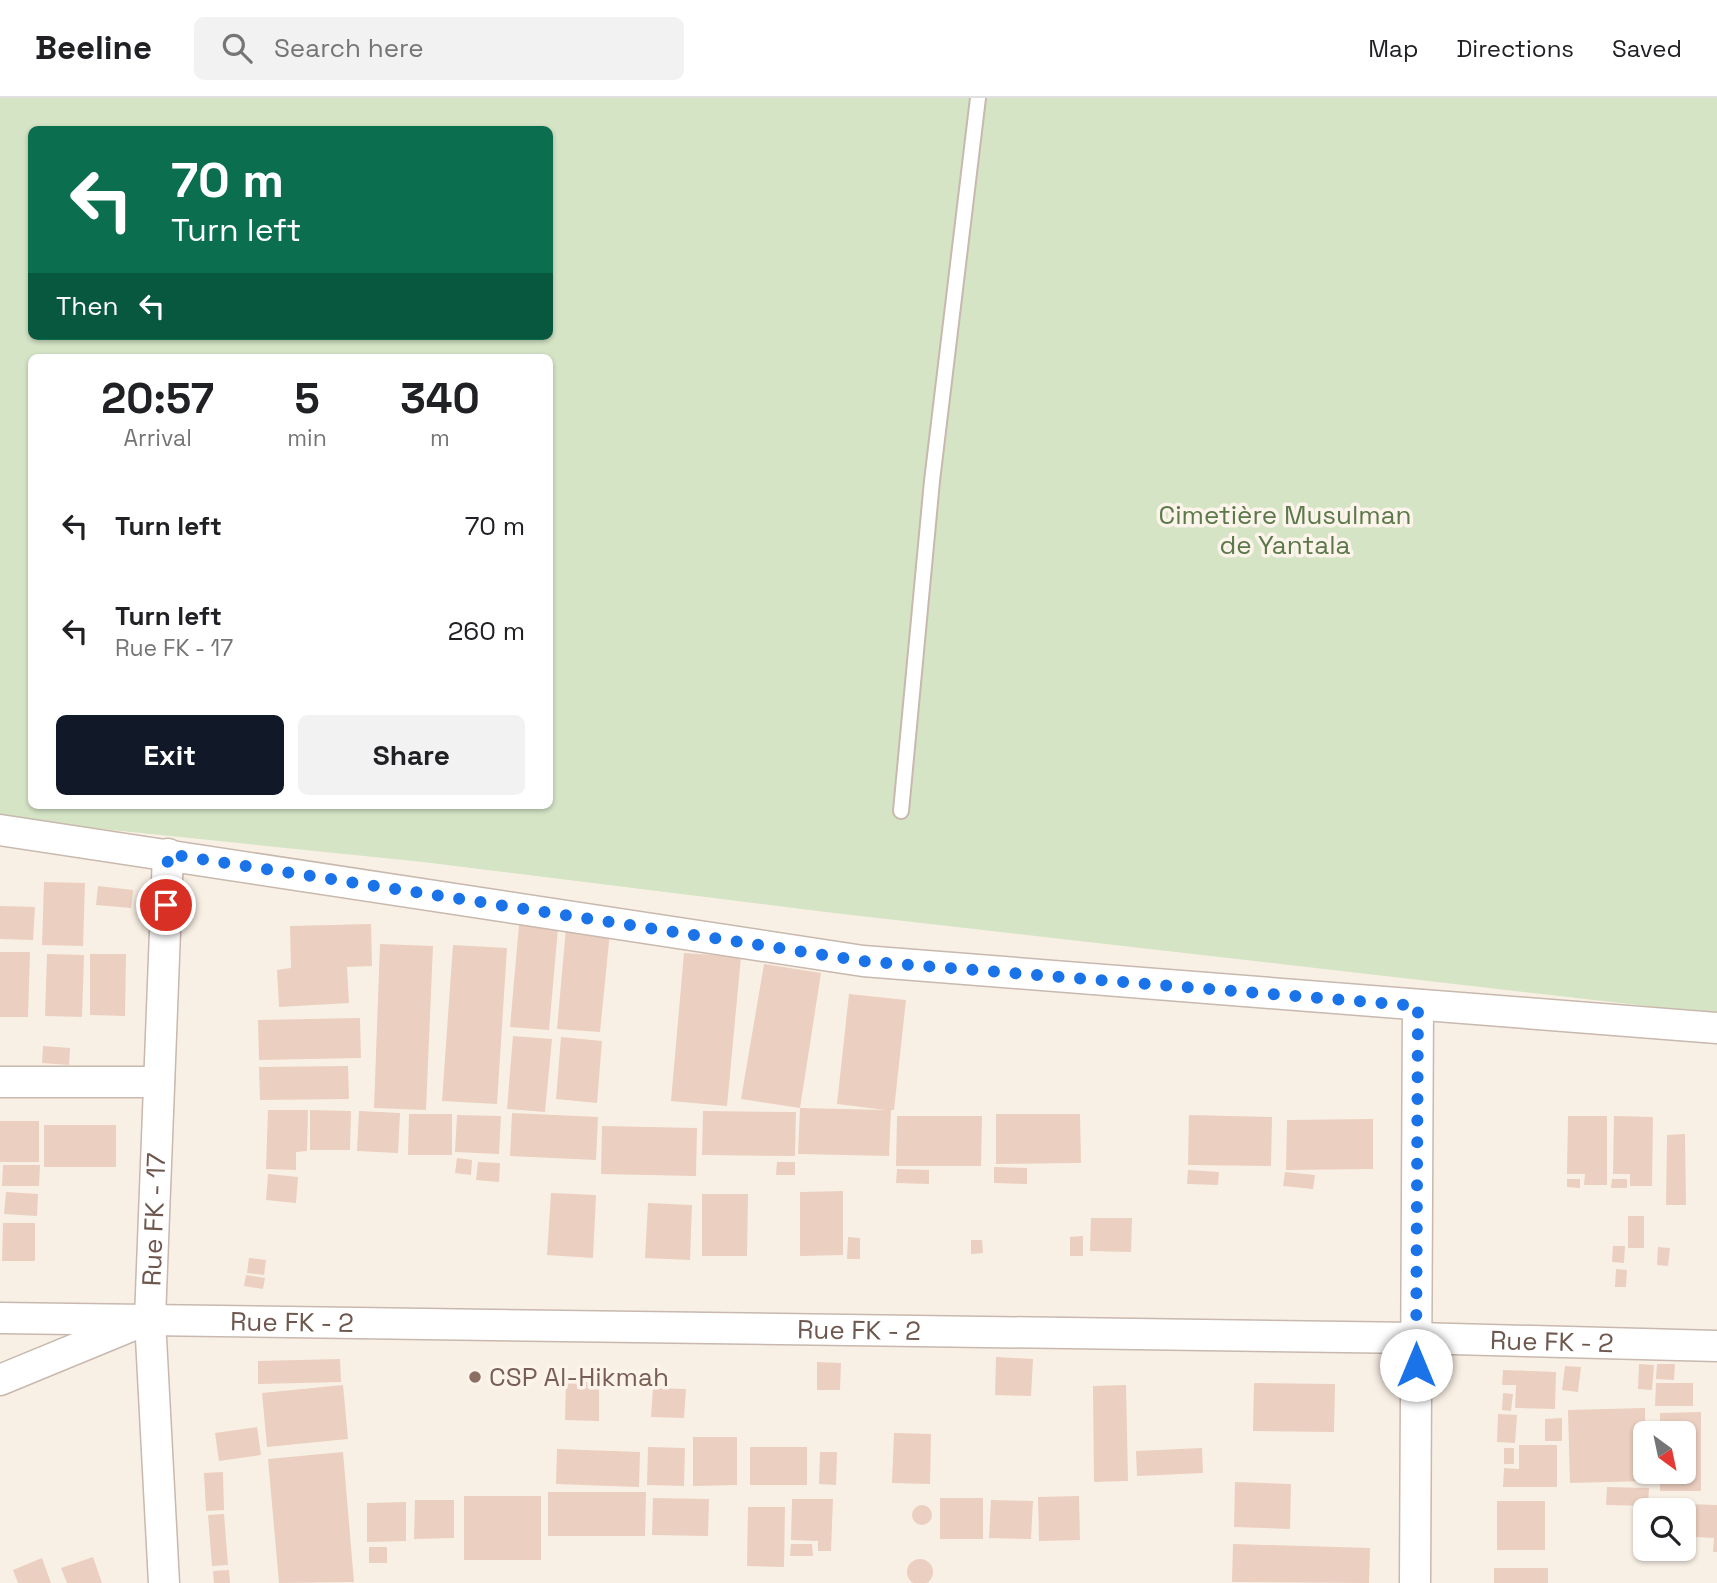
<!DOCTYPE html>
<meta charset="utf-8">
<style>
body{margin:0;font-family:"Space Grotesk",sans-serif;background:#f2f2f2;color:#202124;height:100vh;display:flex;flex-direction:column;font-size:26px;white-space:nowrap}
*{box-sizing:border-box;margin:0}
p{font-size:23px;color:#757577}
.icon{flex:none;width:38px;height:38px;fill:none;stroke:currentColor;stroke-width:2;stroke-linecap:round;stroke-linejoin:round}
.map{position:relative;flex:1;overflow:hidden}
.side{position:absolute;left:28px;top:256px;width:525px;height:455px;display:flex;flex-direction:column;background:#fff;border-radius:10px;box-shadow:0 2px 5px #0004}
.side>*{flex:none}
.top-card{position:absolute;left:28px;top:28px;width:525px;height:214px;border-radius:10px;box-shadow:0 2px 5px #0004;background:#0b6e4f;color:#fff;overflow:hidden}
.needle{width:46px;rotate:147deg}
.fabs{position:absolute;left:1633px;top:1323px;display:grid;gap:14px}
.fabs a{display:grid;place-items:center;width:63px;height:63px;border-radius:10px;background:#fff;box-shadow:0 2px 5px #0004;font-size:35px}
.pin{position:absolute;display:grid;place-items:center;width:60px;height:60px;color:#fff;margin:-30px;border:4px solid #fff;border-radius:50%;box-shadow:0 2px 7px #0007}
.me{position:absolute;width:77px;margin:-38px;rotate:0deg;stroke-linejoin:round;filter:drop-shadow(0 0 5px #0008)}
.turn{display:flex;align-items:center;gap:24px;height:147px;padding:0 28px;font-size:32px}
.turn .icon{width:91px;height:91px;stroke-width:2.5}
.turn b{display:block;font-size:49px;line-height:60px}
.then{display:flex;align-items:center;height:66px;padding:0 28px;background:#0003;gap:14px;font-size:26px}
.eta{display:flex;justify-content:space-evenly;align-items:center;height:119px;text-align:center}
.eta b{font-size:42px;font-weight:700;line-height:49px}
.action{display:flex;gap:14px;margin-top:auto;padding:14px 28px}
.action a{flex:1;height:80px;border-radius:10px;background:#111827;color:#fff;font-size:28px;font-weight:700;line-height:80px;text-align:center}
.action a+a{background:#f2f2f2;color:#202124}
ul{padding:0;list-style:none}
li{display:flex;align-items:center;gap:21px;height:105px;padding:0 28px}
li div{flex:1}
li b{display:block;font-size:26px}
li em{font-style:normal}
header{display:flex;align-items:center;gap:42px;box-sizing:border-box;height:98px;padding:0 35px;background:#fff;border-bottom:2px solid #e0e0e0}
header strong{font-size:33px}
nav{display:flex;gap:38px;margin-inline-start:auto;font-size:24px}
.search{width:490px;height:63px;background:#f2f2f2;display:flex;align-items:center;gap:18px;box-sizing:border-box;padding:0 24px;border-radius:10px;color:#757577;font-size:26px}
.map>svg:first-child{display:block}
.green{fill:#d4e4c5;fill-rule:evenodd}
.building{fill:#ebcfc0}
.lines{fill:none;stroke-linecap:round;stroke-linejoin:round}
.lane-casing{stroke:#c8b8ad;stroke-width:18}
.street-casing{stroke:#c8b8ad;stroke-width:33}
.lane{stroke:#fff;stroke-width:14}
.street{stroke:#fff;stroke-width:30}
.route{stroke:#1a73e8;stroke-width:12;stroke-dasharray:0 21.6}
.education-dot{fill:#8d6e63;stroke:#fcf4ea;stroke-width:2.5}
.labels{text-anchor:middle;stroke-width:7;stroke-linejoin:round;paint-order:stroke}
.park-label{font-size:26px;fill:#5a784a;stroke:#fcf4ea}
.street-label{font-size:26px;fill:#6e574e;stroke:#fcf4ea}
.education-label{font-size:26px;fill:#785e54;stroke:#fcf4ea;text-anchor:start}
</style>
<header>
<strong>Beeline</strong>
<div class="search"><svg class="icon" aria-label="search" viewBox="0 0 24 24"><circle cx="10" cy="10" r="6"/><path d="M15 15l6 6"/></svg>Search here</div>
<nav><a>Map</a><a>Directions</a><a>Saved</a></nav>
</header>
<div class="map">
<svg width="1717" height="1485" viewBox="0 0 1717 1485">
<rect width="100%" height="100%" fill="#f9f0e5"/>
<path class="green" d="M0 0H1717V916L834 815 423 764 53 726 0 718ZM32 32H550V238H32ZM32 259H550V707H32Z"/>
<path class="building" d="M44 784 85 785 83 848 42 847Z
M98 788 133 792 131 810 96 807Z
M0 808 35 809 33 842 0 841Z
M371 826 372 868 347 869 349 905 279 909 277 872 291 870 290 828Z
M519 827 558 830 549 932 510 929Z
M566 830 610 834 600 934 557 931Z
M380 846 433 848 426 1012 374 1010Z
M453 847 507 850 497 1006 442 1003Z
M0 854H30L28 919H0Z
M684 855 741 859 727 1008 671 1003Z
M47 856 84 857 82 919 45 918Z
M90 856H126L125 918 90 917Z
M764 866 821 875 800 1010 741 1001Z
M849 896 906 902 894 1012H891L889 1058 798 1056 800 1010 886 1012 837 1006Z
M360 920 361 960 259 962 258 922Z
M513 938 552 941 545 1014 507 1011Z
M561 939 602 943 597 1005 556 1001Z
M43 948 70 950 69 967 42 965Z
M348 968 349 1001 260 1002 259 969Z
M268 1012H308L307 1053 296 1054V1072L266 1071Z
M310 1012 351 1013 350 1052H310Z
M359 1013 400 1015 398 1055 357 1053Z
M703 1013 796 1014 795 1058 702 1057Z
M512 1015 598 1019 596 1062 510 1058Z
M409 1016H452V1057H408Z
M996 1016H1080L1081 1065 996 1066Z
M457 1017 501 1018 499 1056 455 1054Z
M1189 1017 1272 1019 1271 1068 1188 1067Z
M897 1018H982L981 1068H896Z
M1568 1018H1607V1087H1584L1585 1076H1567Z
M1614 1018 1653 1019 1652 1088H1630V1076H1613Z
M1373 1021V1071L1286 1072 1287 1022Z
M0 1023H39V1064H0Z
M44 1027H116V1069H44Z
M602 1028 697 1030 696 1078 601 1076Z
M1685 1036 1686 1107H1666L1667 1037Z
M457 1060 472 1062 471 1077 455 1075Z
M478 1064 500 1065 499 1084 476 1082Z
M777 1064H795V1077H776Z
M3 1067H40L39 1088H2Z
M994 1069 1027 1070V1086L994 1085Z
M897 1071 929 1072V1086L896 1085Z
M1188 1072 1219 1074 1218 1087 1187 1086Z
M1285 1074 1315 1077 1313 1091 1283 1088Z
M268 1076 298 1079 296 1105 266 1102Z
M1567 1081H1580V1090L1567 1089Z
M1612 1081H1627V1090H1611Z
M843 1093V1157L800 1158V1094Z
M6 1094 38 1096 37 1118 4 1116Z
M551 1095 596 1097 593 1160 547 1157Z
M702 1096H748L747 1158H702Z
M648 1105 692 1107 690 1162 645 1160Z
M1628 1118H1644V1150H1628Z
M1091 1120H1132L1131 1154 1090 1153Z
M3 1125H35V1163H2Z
M1083 1138V1158H1070V1139Z
M848 1139 860 1140V1161H847Z
M971 1142H982L983 1155 971 1156Z
M1613 1148H1625L1624 1165 1612 1164Z
M1658 1149 1670 1150 1668 1168 1657 1167Z
M249 1160 266 1162 264 1177 247 1175Z
M1616 1171 1627 1172 1626 1189H1615Z
M246 1177 265 1180 263 1191 244 1188Z
M996 1259 1033 1261 1031 1298 995 1297Z
M340 1261 341 1284 258 1286V1263Z
M817 1264 841 1265 840 1292H817Z
M1639 1266 1654 1267 1652 1292 1638 1291Z
M1657 1266H1675L1674 1282 1656 1281Z
M1565 1268 1581 1269 1578 1294 1562 1292Z
M1503 1272 1556 1274 1555 1311 1515 1310 1516 1287H1502Z
M566 1283 599 1284V1323L565 1322Z
M1254 1285 1335 1286 1334 1334 1253 1333Z
M1656 1285H1693V1308H1655Z
M343 1287 348 1341 267 1349 262 1295Z
M1126 1287 1128 1383 1094 1384 1093 1288Z
M653 1290 686 1291 684 1320 651 1319Z
M1503 1295 1513 1296 1511 1313 1502 1312Z
M1645 1310V1374H1647V1383L1570 1385 1568 1312Z
M1701 1314V1393H1660V1374H1684V1335H1660V1315Z
M1498 1316 1517 1317 1515 1345 1497 1344Z
M1562 1320V1343H1545V1321Z
M257 1329 261 1357 219 1363 215 1335Z
M894 1335 931 1336 930 1386 892 1385Z
M693 1339H737V1387L693 1388Z
M1519 1347H1557V1389H1503L1504 1370 1519 1371Z
M648 1349 685 1350 684 1388 647 1387Z
M750 1349H807V1387H750Z
M1202 1350 1203 1375 1137 1378 1136 1353Z
M1504 1350H1514V1366H1504Z
M557 1351 640 1354 639 1389 556 1386Z
M343 1354 354 1484 279 1485 268 1361Z
M820 1354H837L836 1387 819 1386Z
M223 1374 224 1412 206 1413 204 1375Z
M1235 1384 1291 1386 1290 1431 1234 1429Z
M1607 1389 1649 1390 1648 1408 1606 1407Z
M548 1394H646L645 1438H548Z
M464 1398H541V1462H464Z
M1079 1398 1080 1442 1039 1443 1038 1399Z
M653 1400 709 1401 708 1438 652 1437Z
M940 1400H983V1441H940Z
M792 1401H833L831 1453H818V1443L791 1442Z
M415 1402H454V1440L414 1441Z
M991 1402 1033 1403 1031 1441 989 1440Z
M1497 1403H1545V1452H1497Z
M406 1404V1443L367 1444V1405Z
M1659 1405 1717 1407V1454H1713L1714 1440 1696 1439 1695 1453H1684V1412H1658Z
M912 1417a10 10 0 1 1 20 0a10 10 0 1 1-20 0Z
M748 1409H785L784 1469 747 1468Z
M224 1416 228 1467 212 1468 208 1417Z
M791 1446H812L813 1458H790Z
M1233 1446 1370 1450 1369 1485 1232 1484Z
M369 1449H387V1465H369Z
M93 1459 102 1485H67L61 1470Z
M42 1460 51 1485H18L13 1472Z
M907 1474a13 13 0 1 1 26 0a13 13 0 1 1-26 0Z
M1494 1470H1548V1485H1494Z
M229 1472 230 1485H214L213 1473Z"/>
<g class="lines">
<g class="lane-casing">
<path id="lane" d="M901 713 932 383 978 0"/>
</g>
<g class="street-casing">
<g id="street">
<path d="M0 732 863 863 1717 930"/>
<path d="M0 984H159"/>
<path id="s1" d="M0 1220 1416 1240 1717 1248"/>
<path d="M0 1282 136 1226"/>
<path id="s2" d="M164 1485 150 1221 168 756"/>
<path d="M1415 1485 1418 908"/>
</g>
</g>
<use href="#lane" class="lane"/>
<use href="#street" class="street"/>
</g>
<g class="lines">
<path class="route" d="M166 807 168 756 863 863 1418 908 1416 1267"/>
</g>
<circle class="education-dot" cx="475" cy="1279" r="7"/>
<g class="labels">
<g class="park-label">
<text x="1285" y="426">Cimetière Musulman<tspan x="1285" dy="30">de Yantala</tspan></text>
</g>
<g class="street-label">
<text dy="9" stroke="none"><textPath href="#s2" startOffset="364">Rue FK - 17</textPath></text>
<text dy="9" stroke="none"><textPath href="#s1" startOffset="292">Rue FK - 2</textPath></text>
<text dy="9" stroke="none"><textPath href="#s1" startOffset="859">Rue FK - 2</textPath></text>
<text dy="9" stroke="none"><textPath href="#s1" startOffset="1552">Rue FK - 2</textPath></text>
</g>
<g class="education-label">
<text x="489" y="1288">CSP Al-Hikmah</text>
</g>
</g>
</svg>
<div class="fabs">
<a><svg class="needle" viewBox="-14 -14 28 28"><path d="M0-13l5 13h-10z" fill="#e53935"/><path d="M0 13l5-13h-10z" fill="#757577"/></svg></a>
<a><svg class="icon" aria-label="search" viewBox="0 0 24 24"><circle cx="10" cy="10" r="6"/><path d="M15 15l6 6"/></svg></a>
</div>
<div class="pin" style="left:166px;top:807px;background:#d93025"><svg class="icon" aria-label="arrive" viewBox="0 0 24 24"><path d="M6 21V4h12l-3 4 3 4H6"/></svg></div>
<svg class="me" style="left:1416px;top:1267px" viewBox="-20 -20 40 40"><circle r="19" fill="#fff"/><path d="M0-13L10 11 0 6-10 11z" fill="#1a73e8"/></svg>
<div class="top-card">
<div class="turn"><svg class="icon" aria-label="left" viewBox="0 0 24 24"><path d="M17 20v-9H6M10 6l-5 5 5 5"/></svg><div><b>70 m</b>Turn left</div></div>
<div class="then">Then<svg class="icon" aria-label="left" viewBox="0 0 24 24"><path d="M17 20v-9H6M10 6l-5 5 5 5"/></svg></div>
</div>
<section class="side">
<div class="eta">
<div><b>20:57</b><p>Arrival</p></div>
<div><b>5</b><p>min</p></div>
<div><b>340</b><p>m</p></div>
</div>
<ul>
<li><svg class="icon" aria-label="left" viewBox="0 0 24 24"><path d="M17 20v-9H6M10 6l-5 5 5 5"/></svg><div><b>Turn left</b></div><em>70 m</em></li>
<li><svg class="icon" aria-label="left" viewBox="0 0 24 24"><path d="M17 20v-9H6M10 6l-5 5 5 5"/></svg><div><b>Turn left</b><p>Rue FK - 17</p></div><em>260 m</em></li>
</ul>
<div class="action"><a>Exit</a><a>Share</a></div>
</section>
</div>
